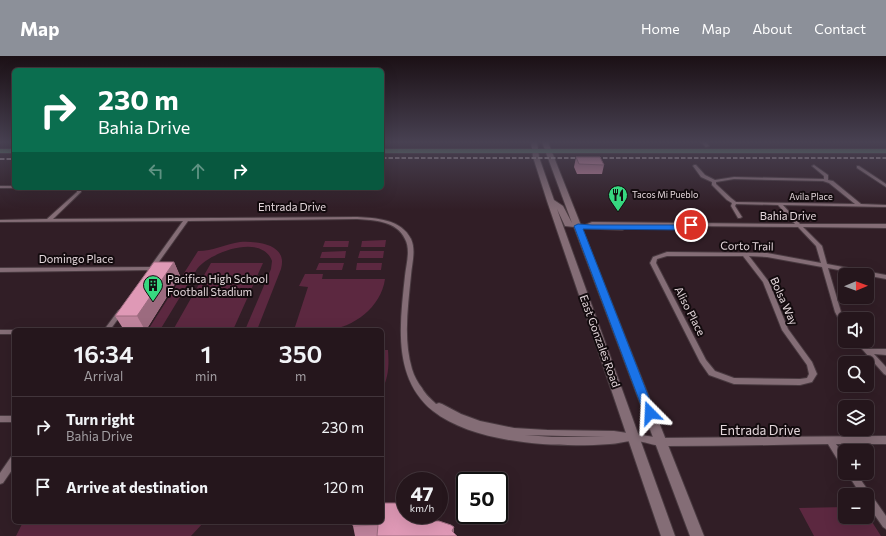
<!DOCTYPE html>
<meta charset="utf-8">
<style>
body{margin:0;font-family:Commissioner,sans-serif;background:#2d1f25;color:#f1f3f6;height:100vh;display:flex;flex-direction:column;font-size:15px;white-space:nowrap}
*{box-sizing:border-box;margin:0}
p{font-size:13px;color:#a39fa3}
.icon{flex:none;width:22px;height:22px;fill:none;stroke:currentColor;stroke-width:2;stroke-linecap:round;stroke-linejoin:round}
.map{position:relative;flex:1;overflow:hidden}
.panel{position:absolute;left:12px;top:272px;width:372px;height:196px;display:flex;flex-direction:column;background:#25161c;border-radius:6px;box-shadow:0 4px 16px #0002,0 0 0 1px #42353b}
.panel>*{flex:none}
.guide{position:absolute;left:12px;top:12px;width:372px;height:122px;border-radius:6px;box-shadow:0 4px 16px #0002,0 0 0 1px #42353b;background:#0b6e4f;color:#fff;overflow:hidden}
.needle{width:26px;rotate:89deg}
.buttons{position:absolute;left:838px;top:212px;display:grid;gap:8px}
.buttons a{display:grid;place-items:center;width:36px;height:36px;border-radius:6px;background:#25161c;box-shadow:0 4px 16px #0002,0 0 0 1px #42353b;font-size:20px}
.speed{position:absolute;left:396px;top:416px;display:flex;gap:8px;font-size:20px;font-weight:700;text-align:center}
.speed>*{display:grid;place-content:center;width:52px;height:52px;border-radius:50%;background:#25161c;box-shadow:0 4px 16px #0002,0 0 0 1px #42353b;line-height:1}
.speed small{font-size:10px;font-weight:400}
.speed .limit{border:2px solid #111;border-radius:6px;background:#fff;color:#111}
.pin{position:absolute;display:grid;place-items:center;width:34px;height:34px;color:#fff;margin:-17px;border:2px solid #fff;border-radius:50%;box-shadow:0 1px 4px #0007}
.me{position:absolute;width:44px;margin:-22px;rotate:339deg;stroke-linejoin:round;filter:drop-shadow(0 0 3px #0008)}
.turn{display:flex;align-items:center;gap:14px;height:84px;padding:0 20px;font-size:18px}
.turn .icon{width:52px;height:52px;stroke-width:2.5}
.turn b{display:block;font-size:28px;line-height:34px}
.lanes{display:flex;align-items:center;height:38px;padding:0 20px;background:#0003;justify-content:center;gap:20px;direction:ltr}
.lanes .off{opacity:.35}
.eta{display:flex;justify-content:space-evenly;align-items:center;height:68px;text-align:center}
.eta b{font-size:24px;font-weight:600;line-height:28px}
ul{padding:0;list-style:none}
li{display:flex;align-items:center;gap:12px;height:60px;padding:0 20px;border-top:1px solid #42353b}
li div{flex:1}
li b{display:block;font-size:15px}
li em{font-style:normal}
header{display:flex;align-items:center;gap:24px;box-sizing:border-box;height:56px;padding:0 20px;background:#8c9099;color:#fff}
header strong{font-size:19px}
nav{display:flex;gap:22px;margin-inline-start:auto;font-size:14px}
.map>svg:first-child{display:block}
.green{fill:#5c2840}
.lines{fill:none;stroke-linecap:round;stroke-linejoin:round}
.minor-casing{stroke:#493a40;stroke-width:2}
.secondary-casing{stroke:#493a40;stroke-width:2}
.primary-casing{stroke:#493a40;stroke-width:2}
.minor{fill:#846d76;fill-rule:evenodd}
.secondary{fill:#846d76;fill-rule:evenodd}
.primary{fill:#68ab81;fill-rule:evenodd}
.rail{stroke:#beafb4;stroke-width:2;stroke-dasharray:4.5 2;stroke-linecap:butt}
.wall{fill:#c0849d}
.shaded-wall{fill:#9c6b7f}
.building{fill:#df99b6;stroke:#9c6b7f}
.route{fill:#1a73e8;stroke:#114b97}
.labels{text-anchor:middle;stroke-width:4;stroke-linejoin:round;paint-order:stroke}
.far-poi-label{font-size:9px;fill:#e4d7db;stroke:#130b0e;text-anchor:start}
.far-street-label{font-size:9px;fill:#e4d7db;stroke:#130b0e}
.street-label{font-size:11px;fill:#e4d7db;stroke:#130b0e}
.poi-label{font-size:11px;fill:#e4d7db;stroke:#130b0e;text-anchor:start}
.near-street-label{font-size:13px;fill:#e4d7db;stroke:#130b0e}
</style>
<header>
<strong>Map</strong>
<nav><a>Home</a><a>Map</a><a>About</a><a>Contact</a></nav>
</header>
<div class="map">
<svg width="886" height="480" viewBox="0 0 886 480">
<rect width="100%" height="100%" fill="#311e26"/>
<path class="green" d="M386 184 385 191H361L362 185Z
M325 185H349L348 191H323Z
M240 186C258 185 288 188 281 213L257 274H245L271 213 272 205C262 177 210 196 197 213L160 274H148L198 195C213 195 226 188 240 186Z
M346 195 345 202H320L322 196Z
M360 195H384L383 202H358Z
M211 207H263L233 274H173Z
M319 207H344L342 214H316Z
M357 207H382L381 214H356Z
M305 218H323L322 223H385C381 251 354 272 326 274 315 275 305 274 294 274L308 231 299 230Z
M382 294H388C389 308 389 320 382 334Z
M845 451V461H867V458L881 480H814L799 452Z
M23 466H204L191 480H16Z"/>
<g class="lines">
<g class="minor-casing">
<path id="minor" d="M701 86H706L709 90 706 91Z
M694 109H696L705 119 715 124 734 121 824 123V120L812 110 814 109 828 119V124L833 125 861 148 886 149V151L783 149 800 168H886V172L803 171 822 190 827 208 886 219V223L828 212 841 256 845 263V271H843L835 256 822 211 767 201 749 200 769 226 788 273 812 306 817 318 812 326 800 329 734 328 709 319 700 306 650 207 653 201 667 196 767 197 821 207 816 190 798 171 592 169 624 171V173L622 174 578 172 575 170 578 168 585 169 592 166 795 168 778 149 736 148 735 150 742 161 740 162H738L731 150 732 147 727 144 712 129V126L701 121 693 110ZM734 123 823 125 829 127 855 148 736 146 731 142 716 128V126ZM667 200H743L763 226 782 274 807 309 809 318 807 322 800 323 734 322 715 315 706 304 656 207 657 203Z
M857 110H859L886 128V131L857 112Z
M0 130H14V132H15H0Z
M74 132H81V136L53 163 357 161C376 162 401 163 411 183 416 194 412 207 411 219 408 250 403 283 412 313 414 320 418 327 422 332 425 338 431 343 436 348L439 347 442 348 461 358 480 365 514 372 547 374 614 375 661 382 886 380V388H836L845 401V412L842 411 828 388C773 389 718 390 664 390 653 390 642 384 632 385 625 385 617 388 610 388 558 392 475 388 433 355 392 322 400 267 405 220 406 209 411 194 405 183 397 165 374 164 357 163L188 165 153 214 0 216V212L150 211 183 165 0 166V164L47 163 77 136V134ZM525 379 605 381H552Z
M120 254 123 256 110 274H104L118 255Z
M0 274H15H14V278H0Z
M855 285H862L869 293H886V299L874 298 886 311V319L884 318Z
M0 360H14V366H0Z
M14 400V411L3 427 0 428V417L11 401Z
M847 417H856L886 460V473L883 471 867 448V439H861Z"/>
</g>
<g class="secondary-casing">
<path id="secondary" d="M531 86H537L539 101 554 144 563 150 572 167 542 86H548L704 480H690L574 171 565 170 557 153 675 480H661L547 145 533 101Z"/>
</g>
<g class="primary-casing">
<path id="primary" d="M0 93H14V97H0Z
M382 93H886V97H382Z"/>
</g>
<use href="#minor" class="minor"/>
<use href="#secondary" class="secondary"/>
<use href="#primary" class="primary"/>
<path class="rail" d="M382 102H886
M0 103H14"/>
</g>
<path class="wall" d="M576 101 604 109 602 118H577L574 111Z
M174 206 180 220 146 274H124L115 260Z
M431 465 454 478 457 480H355L353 470Z"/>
<path class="shaded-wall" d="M174 206 180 220 146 274H145L137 260Z
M454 471V480L452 475Z"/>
<path class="building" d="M576 101H600L604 109 579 108Z
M154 206H174L137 260H115Z
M382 447H405V459H430V465H439L451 469 454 471 452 475 457 480H377L378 469 353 470V466H382Z"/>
<linearGradient id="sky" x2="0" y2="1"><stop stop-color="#1b1015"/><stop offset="0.56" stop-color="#484152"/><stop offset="1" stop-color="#484152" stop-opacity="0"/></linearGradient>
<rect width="886" height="154" fill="url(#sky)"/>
<path class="route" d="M691 167 694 169 687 174 583 173 655 357 654 361 650 362 645 361 644 357 574 170 578 168 592 169H685Z"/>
<defs>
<g id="restaurant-pin" transform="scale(1)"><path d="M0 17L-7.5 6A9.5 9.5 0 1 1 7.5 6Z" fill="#37d880" stroke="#130b0e"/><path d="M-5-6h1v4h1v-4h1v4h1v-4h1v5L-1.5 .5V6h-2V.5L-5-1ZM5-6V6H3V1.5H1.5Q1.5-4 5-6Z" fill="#111"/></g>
<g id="building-pin" transform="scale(1)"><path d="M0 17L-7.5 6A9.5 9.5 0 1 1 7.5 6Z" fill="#37d880" stroke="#130b0e"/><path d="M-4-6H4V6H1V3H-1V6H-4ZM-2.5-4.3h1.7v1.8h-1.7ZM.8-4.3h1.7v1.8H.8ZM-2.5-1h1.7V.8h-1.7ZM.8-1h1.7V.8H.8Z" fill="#111"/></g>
</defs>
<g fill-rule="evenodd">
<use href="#restaurant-pin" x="618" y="139"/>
<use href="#building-pin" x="153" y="229"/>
</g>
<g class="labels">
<g class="far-poi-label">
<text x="632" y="142">Tacos Mi Pueblo</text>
</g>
<g class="far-street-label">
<text x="811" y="144">Avila Place</text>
</g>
<g class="street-label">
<text x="292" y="155">Entrada Drive</text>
<text x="788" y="164">Bahia Drive</text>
<text transform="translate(747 190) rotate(1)" y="4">Corto Trail</text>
<text x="76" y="207">Domingo Place</text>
<text transform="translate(784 245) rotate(66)" y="4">Bolsa Way</text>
<text transform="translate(690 255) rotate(63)" y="4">Aliso Place</text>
<text transform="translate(600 285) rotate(70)" y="4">East Gonzales Road</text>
</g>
<g class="poi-label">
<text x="167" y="227">Pacifica High School<tspan x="167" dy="13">Football Stadium</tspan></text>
</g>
<g class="near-street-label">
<text x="760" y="379">Entrada Drive</text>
</g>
</g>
</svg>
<div class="buttons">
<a><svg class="needle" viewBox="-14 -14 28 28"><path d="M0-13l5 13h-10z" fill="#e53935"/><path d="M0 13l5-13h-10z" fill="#a39fa3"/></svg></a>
<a><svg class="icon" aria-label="sound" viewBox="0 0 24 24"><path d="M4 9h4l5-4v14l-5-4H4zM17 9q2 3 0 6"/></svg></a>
<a><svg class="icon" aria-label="search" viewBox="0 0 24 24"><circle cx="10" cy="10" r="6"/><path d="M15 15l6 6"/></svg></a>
<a><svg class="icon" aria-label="layers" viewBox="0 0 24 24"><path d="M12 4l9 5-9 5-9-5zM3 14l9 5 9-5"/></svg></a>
<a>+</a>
<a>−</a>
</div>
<div class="speed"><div>47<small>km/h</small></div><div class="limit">50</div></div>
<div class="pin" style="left:691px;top:169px;background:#d93025"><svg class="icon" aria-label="arrive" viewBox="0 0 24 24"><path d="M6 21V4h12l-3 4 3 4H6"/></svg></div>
<svg class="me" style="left:650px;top:357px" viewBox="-20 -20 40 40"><path d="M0-17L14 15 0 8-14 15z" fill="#1a73e8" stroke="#fff" stroke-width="4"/></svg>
<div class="guide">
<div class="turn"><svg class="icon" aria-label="right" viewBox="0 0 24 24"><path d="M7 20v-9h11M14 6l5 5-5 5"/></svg><div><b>230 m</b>Bahia Drive</div></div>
<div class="lanes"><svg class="icon off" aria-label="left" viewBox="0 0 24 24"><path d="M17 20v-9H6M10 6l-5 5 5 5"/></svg><svg class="icon off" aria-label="ahead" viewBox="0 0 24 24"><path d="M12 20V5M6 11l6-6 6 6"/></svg><svg class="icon" aria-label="right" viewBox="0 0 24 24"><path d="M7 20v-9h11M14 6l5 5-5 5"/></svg></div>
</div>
<section class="panel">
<div class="eta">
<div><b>16:34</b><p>Arrival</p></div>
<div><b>1</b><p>min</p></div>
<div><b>350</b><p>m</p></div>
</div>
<ul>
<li><svg class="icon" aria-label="right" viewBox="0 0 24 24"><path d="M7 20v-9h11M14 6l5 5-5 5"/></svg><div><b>Turn right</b><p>Bahia Drive</p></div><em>230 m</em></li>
<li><svg class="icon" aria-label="arrive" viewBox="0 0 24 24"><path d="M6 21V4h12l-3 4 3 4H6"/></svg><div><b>Arrive at destination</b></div><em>120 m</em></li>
</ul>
</section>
</div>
